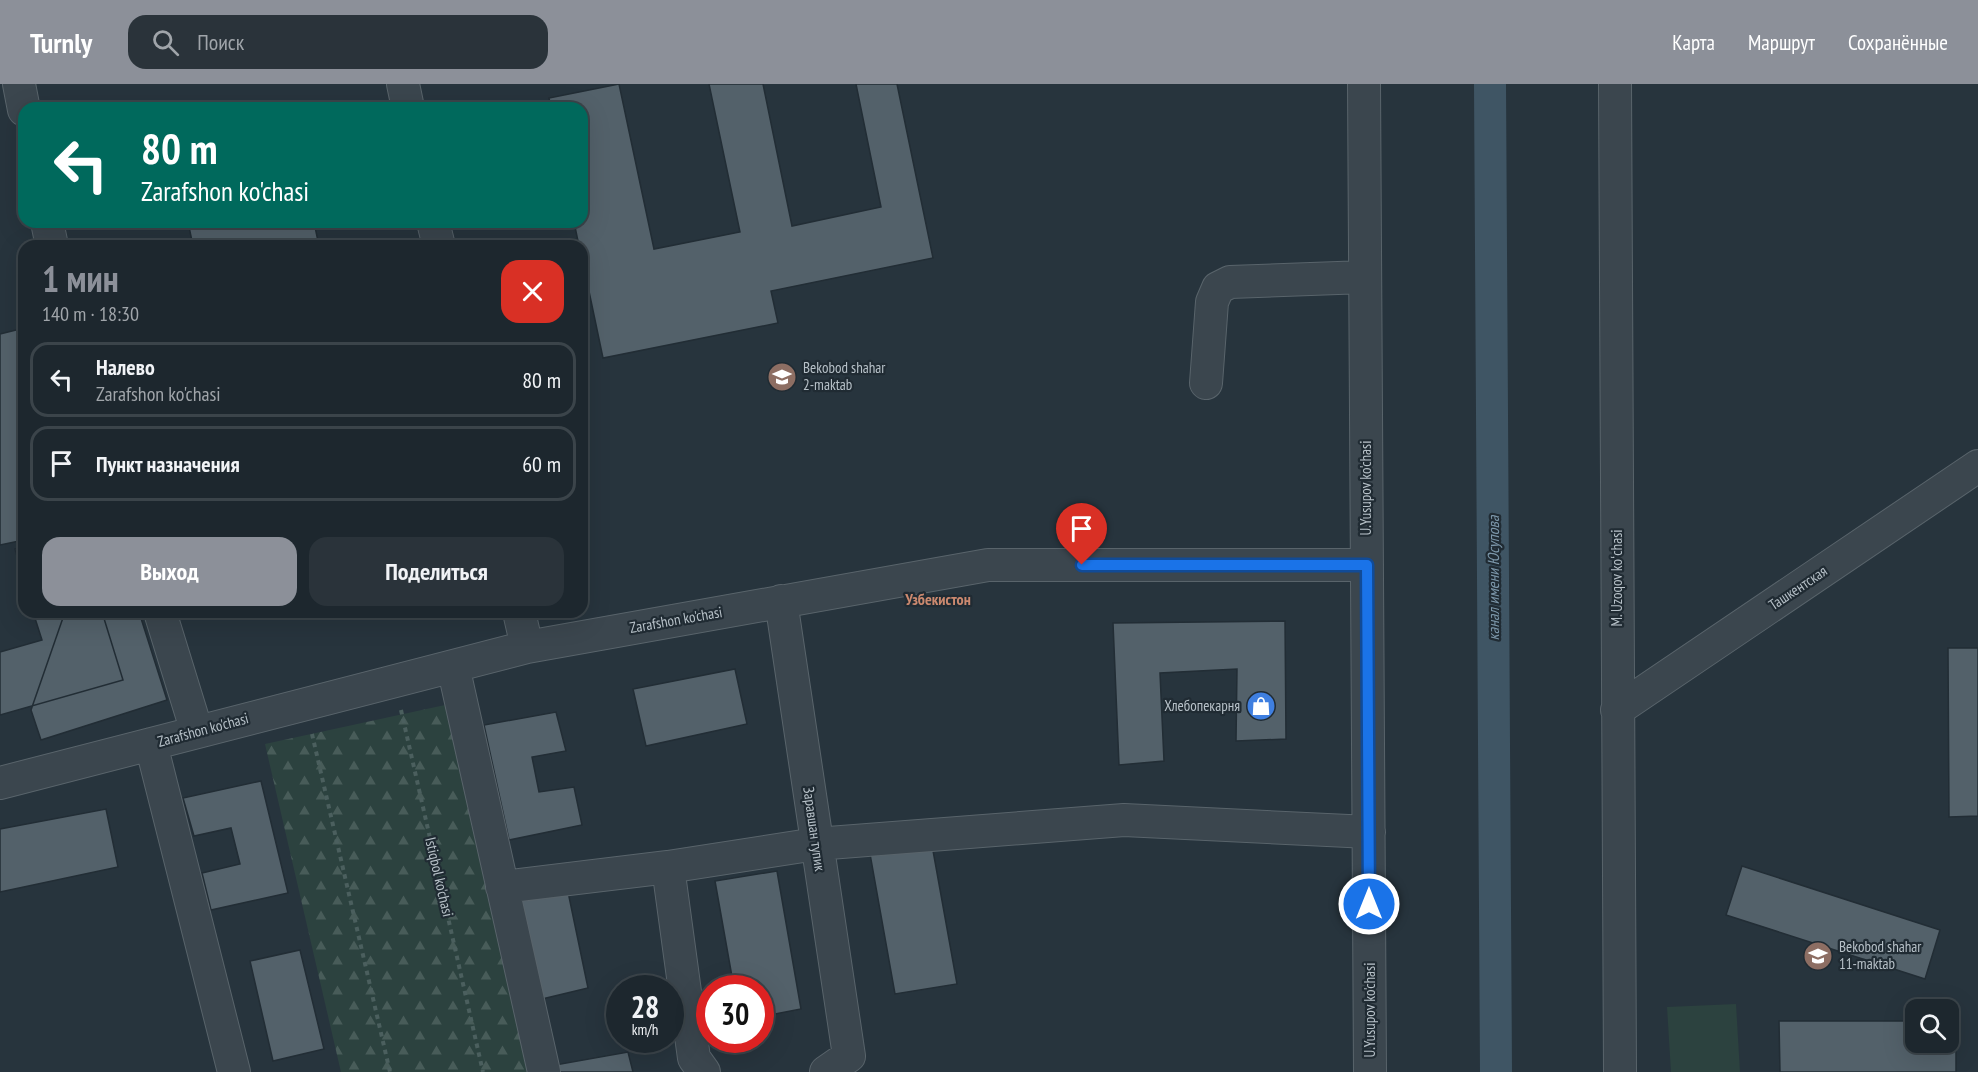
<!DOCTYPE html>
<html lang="ru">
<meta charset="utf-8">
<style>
body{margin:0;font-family:"PT Sans Narrow",sans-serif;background:#2a333a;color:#f1f3f6;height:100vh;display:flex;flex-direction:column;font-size:22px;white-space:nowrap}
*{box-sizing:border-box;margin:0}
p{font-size:20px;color:#a0a5aa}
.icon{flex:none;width:33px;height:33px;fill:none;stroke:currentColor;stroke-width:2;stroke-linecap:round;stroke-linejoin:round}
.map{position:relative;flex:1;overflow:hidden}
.sheet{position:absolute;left:18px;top:156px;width:570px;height:378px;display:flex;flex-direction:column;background:#1d272e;border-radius:18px;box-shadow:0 6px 24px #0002,0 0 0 2px #3b444a}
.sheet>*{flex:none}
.guide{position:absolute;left:18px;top:18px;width:570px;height:126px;border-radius:18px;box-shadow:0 6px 24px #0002,0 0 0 2px #3b444a;background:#00695c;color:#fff;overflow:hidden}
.controls{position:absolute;left:1905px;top:915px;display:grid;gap:12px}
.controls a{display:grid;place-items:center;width:54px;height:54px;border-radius:12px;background:#1d272e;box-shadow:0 6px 24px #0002,0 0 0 2px #3b444a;font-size:30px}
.speed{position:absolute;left:606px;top:891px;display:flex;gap:12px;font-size:30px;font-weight:700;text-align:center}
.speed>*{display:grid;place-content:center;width:78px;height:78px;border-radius:50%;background:#1d272e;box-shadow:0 6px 24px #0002,0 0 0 2px #3b444a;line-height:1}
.speed small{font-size:15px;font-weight:400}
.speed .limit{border:9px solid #d22;background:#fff;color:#111}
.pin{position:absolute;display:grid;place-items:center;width:51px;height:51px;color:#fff;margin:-62px -26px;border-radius:50% 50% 50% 0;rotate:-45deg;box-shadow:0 0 6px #0007}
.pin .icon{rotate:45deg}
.me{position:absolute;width:66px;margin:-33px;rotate:0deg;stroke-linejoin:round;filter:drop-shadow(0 0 4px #0008)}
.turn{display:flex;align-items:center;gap:21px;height:126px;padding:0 24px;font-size:27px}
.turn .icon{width:78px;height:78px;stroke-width:2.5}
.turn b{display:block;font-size:42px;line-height:51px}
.round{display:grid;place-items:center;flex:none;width:63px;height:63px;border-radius:18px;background:#2a333a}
.headline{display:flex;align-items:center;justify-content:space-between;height:102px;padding:0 24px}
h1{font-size:36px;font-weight:600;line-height:45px;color:#8c9099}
.cta{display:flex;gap:12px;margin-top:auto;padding:12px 24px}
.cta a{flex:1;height:69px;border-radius:18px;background:#8c9099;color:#fff;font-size:24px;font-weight:600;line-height:69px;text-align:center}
.cta a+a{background:#2a333a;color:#f1f3f6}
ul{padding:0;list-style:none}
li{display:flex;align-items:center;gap:18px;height:75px;margin:0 12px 9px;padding:0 12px;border:3px solid #3b444a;border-radius:18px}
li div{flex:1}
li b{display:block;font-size:22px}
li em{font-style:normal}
header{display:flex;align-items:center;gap:36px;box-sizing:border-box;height:84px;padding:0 30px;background:#8c9099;color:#fff}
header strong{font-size:28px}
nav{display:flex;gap:33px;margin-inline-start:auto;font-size:21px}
.search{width:420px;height:54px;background:#2a333a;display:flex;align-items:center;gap:15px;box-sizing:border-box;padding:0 21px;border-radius:18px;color:#a0a5aa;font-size:22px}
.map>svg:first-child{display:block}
.forest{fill:url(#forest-firs)}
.green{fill:#2c423f}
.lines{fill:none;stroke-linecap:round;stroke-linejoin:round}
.canal{stroke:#3f5564;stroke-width:32}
.building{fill:#53616a;stroke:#222d35;stroke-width:1.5}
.minor-casing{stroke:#59646b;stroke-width:34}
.path{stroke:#4b5f5e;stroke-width:4;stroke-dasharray:4.5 4.5;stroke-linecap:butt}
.minor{stroke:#3b464e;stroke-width:32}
.route-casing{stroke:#114b97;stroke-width:15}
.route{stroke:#1a73e8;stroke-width:10}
.labels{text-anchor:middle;stroke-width:4.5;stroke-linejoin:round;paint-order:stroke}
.poi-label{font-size:15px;fill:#b7c1c8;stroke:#202b33;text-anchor:start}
.street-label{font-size:15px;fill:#b7c1c8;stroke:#202b33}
.water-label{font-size:16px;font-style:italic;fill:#7b96a9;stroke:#202b33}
.neighbourhood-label{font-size:16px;font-weight:bold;fill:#cb896f;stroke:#202b33}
</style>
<header>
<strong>Turnly</strong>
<div class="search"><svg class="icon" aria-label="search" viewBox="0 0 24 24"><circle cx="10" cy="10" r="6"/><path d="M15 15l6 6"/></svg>Поиск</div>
<nav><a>Карта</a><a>Маршрут</a><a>Сохранённые</a></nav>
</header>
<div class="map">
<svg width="1978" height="988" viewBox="0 0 1978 988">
<defs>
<pattern id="forest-firs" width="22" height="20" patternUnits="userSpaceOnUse" patternTransform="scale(1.5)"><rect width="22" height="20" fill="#2c423f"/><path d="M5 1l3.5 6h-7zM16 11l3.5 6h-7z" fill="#485c59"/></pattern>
</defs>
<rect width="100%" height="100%" fill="#27343d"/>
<path class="forest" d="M445 621 532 988H341L265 660Z"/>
<path class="green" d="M1736 920 1740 988H1671L1667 923Z"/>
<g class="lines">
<path class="canal" d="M1490 0 1496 988"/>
</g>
<path class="building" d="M619 0 654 165 740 148 709 0H763L792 142 881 123 856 0H897L933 174 771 207 778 239 603 274 582 174V162H579L574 138H582V24H551L549 14Z
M188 138H314L319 162H193Z
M24 244V456L0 461V250Z
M24 462V496L15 465Z
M33 528H102L123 596 0 631V568L42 556Z
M65 528H139L167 616 41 656 31 626Z
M1285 537 1286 655 1236 657 1237 585 1160 589 1164 677 1119 681 1113 539Z
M1948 564H1978V732L1949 733Z
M735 585 747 640 646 662 633 605Z
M556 628 566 667 532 673 539 708 574 703 582 741 509 756 484 641Z
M261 697 288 809 211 826 202 789 240 780 231 744 194 752 183 714Z
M106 725 118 783 0 808V745Z
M932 761 957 900 895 910 870 770Z
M1742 782 1940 846 1925 895 1726 831Z
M777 787 801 925 760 933V904H734L715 797Z
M567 803 588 904 542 915 520 812Z
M300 866 324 965 273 977 250 877Z
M1779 937H1916V958H1948V937H1956V988H1780Z
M628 968 633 988H556L555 981Z"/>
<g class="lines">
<g class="minor-casing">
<path id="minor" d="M19 0 24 26
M403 0 408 24
M1364 0 1370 988
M1615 0 1620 988
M47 138 52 162
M433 138 439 162
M1206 299 1212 218 1218 204 1230 198 1365 193
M781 517 849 972 826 988
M160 528 197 648
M519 528 527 563
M453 582 544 988
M1617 626 1978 382
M151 660 234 988
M0 699 527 563 988 481H1367
M502 803 668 783
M704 988 694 974 668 783 816 760 1124 736 1369 748"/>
</g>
<path class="path" d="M401 626 483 988
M312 650 390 988"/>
<use href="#minor" class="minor"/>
</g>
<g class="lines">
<g class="route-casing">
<path id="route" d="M1082 481H1367L1369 820"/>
</g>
<use href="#route" class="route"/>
</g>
<defs>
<g id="school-disc" transform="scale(1.5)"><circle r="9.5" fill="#8d6e63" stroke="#202b33"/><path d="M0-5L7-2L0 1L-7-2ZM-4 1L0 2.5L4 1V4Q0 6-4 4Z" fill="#fff"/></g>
<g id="shop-disc" transform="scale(1.5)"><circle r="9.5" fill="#3f7fe0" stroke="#202b33"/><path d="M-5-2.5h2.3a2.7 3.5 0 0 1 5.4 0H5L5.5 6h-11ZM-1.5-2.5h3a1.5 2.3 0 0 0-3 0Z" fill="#fff"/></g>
</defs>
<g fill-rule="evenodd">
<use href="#school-disc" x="782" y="293"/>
<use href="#shop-disc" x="1261" y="622"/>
<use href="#school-disc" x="1818" y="872"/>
</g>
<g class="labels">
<g class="poi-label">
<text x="803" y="289">Bekobod shahar<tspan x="803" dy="17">2-maktab</tspan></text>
<text x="1240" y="627" text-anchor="end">Хлебопекарня</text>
<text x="1839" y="868">Bekobod shahar<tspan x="1839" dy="17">11-maktab</tspan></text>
</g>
<g class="street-label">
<text transform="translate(1366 404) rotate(-90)" y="5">U.Yusupov ko'chasi</text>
<text transform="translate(1617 494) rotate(-90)" y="5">M. Uzoqov koʻchasi</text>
<text transform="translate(1798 504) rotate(-34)" y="5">Ташкентская</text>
<text transform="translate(676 536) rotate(-10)" y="5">Zarafshon ko'chasi</text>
<text transform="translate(203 646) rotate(-15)" y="5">Zarafshon ko'chasi</text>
<text transform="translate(814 745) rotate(82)" y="5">Заравшан тупик</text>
<text transform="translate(439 793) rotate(77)" y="5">Istiqbol ko'chasi</text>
<text transform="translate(1370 926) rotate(-90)" y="5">U.Yusupov ko'chasi</text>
</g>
<g class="water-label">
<text transform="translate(1493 494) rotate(-90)" y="6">канал имени Юсупова</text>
</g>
<g class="neighbourhood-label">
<text x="938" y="521">Узбекистон</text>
</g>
</g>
</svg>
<div class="controls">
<a><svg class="icon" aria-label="search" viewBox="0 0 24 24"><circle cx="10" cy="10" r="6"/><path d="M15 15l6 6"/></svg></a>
</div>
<div class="speed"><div>28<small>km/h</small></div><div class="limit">30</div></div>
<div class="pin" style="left:1082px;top:481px;background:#d93025"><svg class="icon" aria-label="arrive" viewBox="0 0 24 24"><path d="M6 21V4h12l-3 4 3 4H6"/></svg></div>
<svg class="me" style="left:1369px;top:820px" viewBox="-20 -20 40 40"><circle r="17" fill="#1a73e8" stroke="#fff" stroke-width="3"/><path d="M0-11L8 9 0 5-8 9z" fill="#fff"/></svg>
<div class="guide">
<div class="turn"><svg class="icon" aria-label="left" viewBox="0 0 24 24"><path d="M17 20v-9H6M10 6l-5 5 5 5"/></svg><div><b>80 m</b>Zarafshon ko'chasi</div></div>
</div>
<section class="sheet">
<div class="headline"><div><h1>1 мин</h1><p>140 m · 18:30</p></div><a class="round" style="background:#d93025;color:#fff"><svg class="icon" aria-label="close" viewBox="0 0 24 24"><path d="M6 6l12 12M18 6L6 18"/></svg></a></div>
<ul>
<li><svg class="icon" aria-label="left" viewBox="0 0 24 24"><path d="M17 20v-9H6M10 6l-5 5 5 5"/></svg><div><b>Налево</b><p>Zarafshon ko'chasi</p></div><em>80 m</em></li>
<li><svg class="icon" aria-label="arrive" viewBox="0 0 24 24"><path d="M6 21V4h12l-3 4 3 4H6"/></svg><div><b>Пункт назначения</b></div><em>60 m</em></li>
</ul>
<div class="cta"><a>Выход</a><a>Поделиться</a></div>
</section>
</div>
